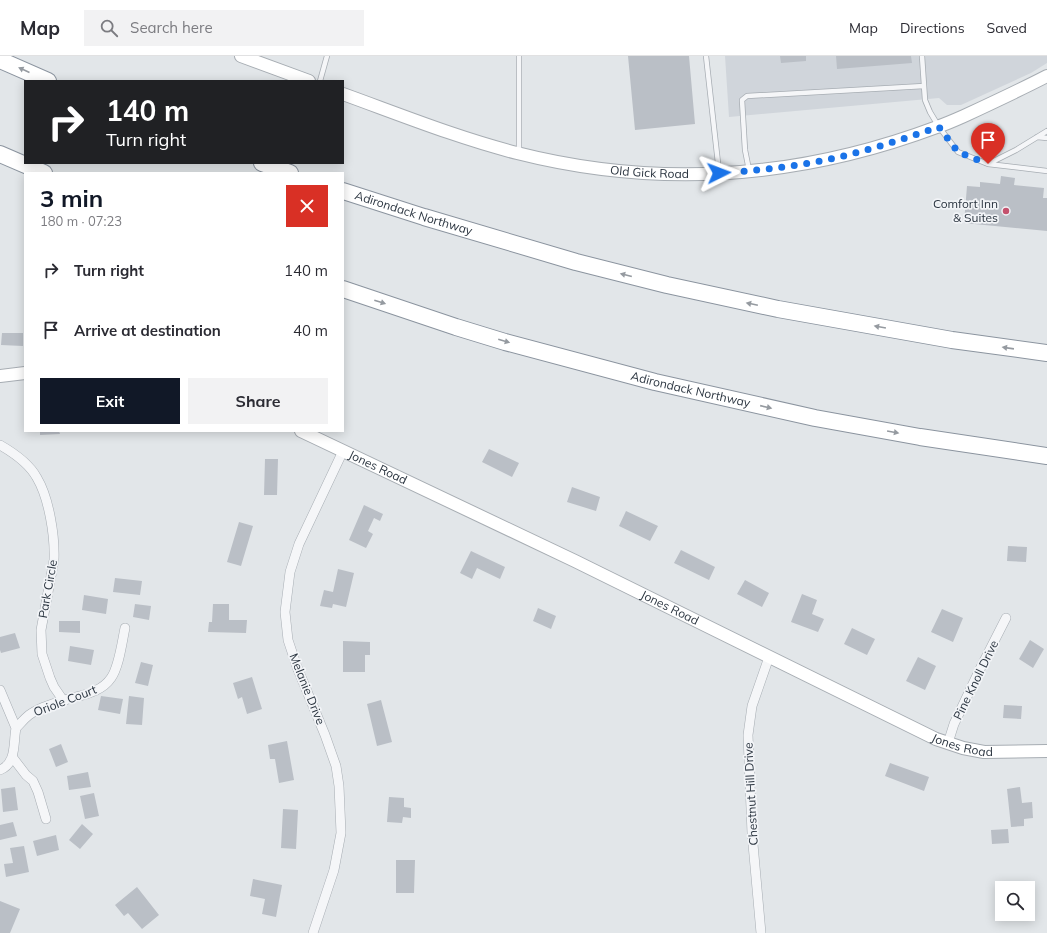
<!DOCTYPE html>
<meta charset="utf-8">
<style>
body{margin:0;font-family:Mulish,sans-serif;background:#f2f2f3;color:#2b2b33;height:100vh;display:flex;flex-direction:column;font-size:15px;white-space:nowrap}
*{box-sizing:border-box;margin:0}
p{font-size:13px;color:#7c7c81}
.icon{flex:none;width:22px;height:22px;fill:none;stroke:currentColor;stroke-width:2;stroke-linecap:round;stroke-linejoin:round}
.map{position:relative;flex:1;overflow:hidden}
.side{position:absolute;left:24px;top:116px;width:320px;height:260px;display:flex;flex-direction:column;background:#fff;border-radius:0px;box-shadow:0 2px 10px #0003}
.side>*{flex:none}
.guide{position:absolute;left:24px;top:24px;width:320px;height:84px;border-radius:0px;box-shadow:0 2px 10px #0003;background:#202124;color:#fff;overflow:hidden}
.buttons{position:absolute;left:995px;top:825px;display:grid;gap:8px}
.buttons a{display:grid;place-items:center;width:40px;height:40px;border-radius:0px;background:#fff;box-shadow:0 2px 10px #0003;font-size:20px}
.pin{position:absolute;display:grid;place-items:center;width:34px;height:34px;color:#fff;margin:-41px -17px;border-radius:50% 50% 50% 0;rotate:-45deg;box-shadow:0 0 4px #0007}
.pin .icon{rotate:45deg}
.me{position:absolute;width:44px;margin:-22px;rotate:87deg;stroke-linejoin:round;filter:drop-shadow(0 0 3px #0008)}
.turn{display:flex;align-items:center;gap:14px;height:84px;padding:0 16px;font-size:18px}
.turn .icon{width:52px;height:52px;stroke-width:2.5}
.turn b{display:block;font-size:28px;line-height:34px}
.round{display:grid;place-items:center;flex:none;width:42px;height:42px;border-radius:0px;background:#f2f2f3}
.summary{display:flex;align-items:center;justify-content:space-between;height:68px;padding:0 16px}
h1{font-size:24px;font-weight:700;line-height:30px;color:#111827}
.primary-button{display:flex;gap:8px;margin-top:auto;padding:8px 16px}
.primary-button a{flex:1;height:46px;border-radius:0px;background:#111827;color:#fff;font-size:16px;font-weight:700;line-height:46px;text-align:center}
.primary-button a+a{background:#f2f2f3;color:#2b2b33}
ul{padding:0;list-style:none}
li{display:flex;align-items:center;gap:12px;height:60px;padding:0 16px}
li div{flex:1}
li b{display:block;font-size:15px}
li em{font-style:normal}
header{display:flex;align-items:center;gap:24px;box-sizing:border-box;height:56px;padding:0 20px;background:#fff;border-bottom:1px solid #e1e1e2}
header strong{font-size:19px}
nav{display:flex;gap:22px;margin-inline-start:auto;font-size:14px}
.search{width:280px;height:36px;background:#f2f2f3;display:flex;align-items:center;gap:10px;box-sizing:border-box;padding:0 14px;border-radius:0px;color:#7c7c81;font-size:15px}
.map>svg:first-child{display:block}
.built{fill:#d0d5db}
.building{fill:#babfc6}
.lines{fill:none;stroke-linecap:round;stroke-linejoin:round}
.lane-casing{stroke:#a7adb3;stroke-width:6}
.street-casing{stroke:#a7adb3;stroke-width:10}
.secondary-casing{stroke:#a7adb3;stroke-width:14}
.highway-casing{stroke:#8b949f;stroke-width:18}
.lane{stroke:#f5f6f8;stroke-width:4.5}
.street{stroke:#f5f6f8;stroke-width:9}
.secondary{stroke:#fff;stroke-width:12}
.highway{stroke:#fff;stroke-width:16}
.oneway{fill:#959aa0}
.route{stroke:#1a73e8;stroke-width:7;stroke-dasharray:0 12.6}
.poi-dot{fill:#c4516d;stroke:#f2f4f7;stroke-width:1.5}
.labels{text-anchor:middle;stroke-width:3.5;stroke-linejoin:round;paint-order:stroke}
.street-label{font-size:12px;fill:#2b3540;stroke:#f2f4f7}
.poi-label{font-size:12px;fill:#2b3540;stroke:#f2f4f7;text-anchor:end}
</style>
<header>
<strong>Map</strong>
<div class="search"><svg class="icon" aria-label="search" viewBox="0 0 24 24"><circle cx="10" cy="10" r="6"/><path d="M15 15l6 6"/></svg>Search here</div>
<nav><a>Map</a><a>Directions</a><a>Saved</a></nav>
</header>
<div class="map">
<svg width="1047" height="877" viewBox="0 0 1047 877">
<rect width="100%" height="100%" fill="#e2e6e9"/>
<path class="built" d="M725 0H1047V7L1031 17 961 49H947L939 42 729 61Z"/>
<path class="building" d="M628 0H689L695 68 635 74Z
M780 0H806V5L781 7Z
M836 0H911L912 7 837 13Z
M1001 120 1015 122 1014 129 1044 132 1043 142H1047V175L964 167 967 130 980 131V126L1000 128Z
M2 277H23V290L1 289Z
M40 375H59L60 378 40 379Z
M489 393 519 407 512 421 482 406Z
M265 403H278L277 439H264Z
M572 431 600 441 596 455 567 446Z
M364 449 383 458 380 465 374 462 368 475 373 478 366 492 349 484Z
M626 455 658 470 650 485 619 470Z
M239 466 253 470 241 510 227 506Z
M1008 490 1027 491 1026 506 1007 505Z
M681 494 715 511 709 524 674 507Z
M471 495 505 511 500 523 477 512 472 523 460 517Z
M338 513 354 517 346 551 333 548 332 552 320 550 324 534 333 536Z
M115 522 142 525 140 539 113 536Z
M745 524 769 537 762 551 737 538Z
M802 538 817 544 812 558 824 563 818 576 791 566Z
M84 539 108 543 106 558 82 554Z
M135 548 151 550 149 564 133 561Z
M213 548H229V564H247L246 577 208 576 209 566H212Z
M538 552 556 560 551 573 533 565Z
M942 553 963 562 953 586 931 576Z
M59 565H80V577L59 576Z
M852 572 875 583 867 599 844 588Z
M15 577 20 592 1 597 0 594V581Z
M1030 584 1044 593 1033 612 1019 603Z
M343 585 370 586V599H365V616H343Z
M70 590 94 594 91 609 68 605Z
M918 601 936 610 925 634 906 625Z
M141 606 153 609 148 630 135 627Z
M252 621 262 653 247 658 242 641 238 643 233 627Z
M101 640 123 643 120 658 98 654Z
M129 640 144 642 142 669 126 668Z
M381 644 392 686 377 690 367 648Z
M1004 649 1022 650 1021 663 1003 662Z
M287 685 294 724 279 727 275 703H270L268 689Z
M61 688 68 706 56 711 49 693Z
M890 707 929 721 924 735 885 720Z
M88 716 91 731 69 734 67 720Z
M15 731 18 754 3 756 1 733Z
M1020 731 1022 747 1032 746 1033 762 1024 763V770L1011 771 1007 733Z
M94 737 99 760 85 763 80 740Z
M389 741 404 742V751L411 752V762L403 761 402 767 387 766Z
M283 753 298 754 296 793 281 792Z
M13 766 17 780 0 784V769Z
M82 768 93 778 80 793 69 784Z
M1008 773 1009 787 992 788 991 774Z
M56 779 59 794 37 800 33 785Z
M24 790 29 816 6 821 4 808 13 807 10 792Z
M396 804H415L414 837H396Z
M253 823 282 829 276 861 262 858 265 843 250 840Z
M137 831 159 859 142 873 128 857 124 860 115 849Z
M0 845 20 853 10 877H0Z"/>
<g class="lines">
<g class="lane-casing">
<path id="lane" d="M706 0 719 116
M922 0 925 44 930 56 939 71 958 96 988 108 1016 94 1047 75
M320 25 327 0
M1037 81 1047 82
M519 96V0
M988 108 1047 115
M749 114 745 94 742 44 747 40 924 30"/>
</g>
<g class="street-casing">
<path id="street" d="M0 389C14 397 29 407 37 422 49 442 55 480 54 504L41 574 42 598 50 622 54 631 63 644
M0 634 16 672
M16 672C20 668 24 663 29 659 38 652 54 647 65 644 81 639 101 637 111 622 119 611 122 586 125 572
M948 687 954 668 981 611 1006 562
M13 702 26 719 33 725 38 736 46 763
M0 714C17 707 13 687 16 672
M313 877 334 814 341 777 339 730 336 710 325 679 297 611 288 584 285 556 290 516 299 488 343 395
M761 877 752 777 748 679 752 650 769 601"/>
</g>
<g class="secondary-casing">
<g id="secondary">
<path d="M241 0 309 25"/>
<path id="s1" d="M343 38C401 59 458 82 517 97 659 133 801 122 937 71 946 68 955 64 964 60 992 47 1020 34 1047 20"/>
<path d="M0 320 25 317"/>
<path id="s2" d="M301 375 575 505 936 683 963 692 984 696 1047 695"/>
</g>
</g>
<g class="highway-casing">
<g id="highway">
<path d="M0 4 48 25"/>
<path d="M0 98 44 117"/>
<path d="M262 107 290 117"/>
<path id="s3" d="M343 135 424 161 576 206 667 229 778 253 952 284 1047 297"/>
<path id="s4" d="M343 233 456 271 505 286 655 326 815 362 920 381 1047 400"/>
</g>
</g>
<use href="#lane" class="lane"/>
<use href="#street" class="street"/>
<use href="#secondary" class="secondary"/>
<use href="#highway" class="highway"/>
</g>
<defs><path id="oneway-solid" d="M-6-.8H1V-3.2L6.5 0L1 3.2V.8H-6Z"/></defs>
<g class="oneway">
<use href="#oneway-solid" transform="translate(24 14) rotate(-156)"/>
<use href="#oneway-solid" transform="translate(626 219) rotate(-166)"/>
<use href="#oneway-solid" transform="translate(380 246) rotate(18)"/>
<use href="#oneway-solid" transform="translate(752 248) rotate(-168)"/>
<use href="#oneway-solid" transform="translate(880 271) rotate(-170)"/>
<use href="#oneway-solid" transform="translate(504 285) rotate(16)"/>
<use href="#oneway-solid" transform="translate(1008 292) rotate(-172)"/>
<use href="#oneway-solid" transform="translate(766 351) rotate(13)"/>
<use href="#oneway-solid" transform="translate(893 376) rotate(10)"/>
</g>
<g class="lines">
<path class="route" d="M719 117C765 114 811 109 855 97 883 90 911 80 939 71L958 96 988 108"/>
</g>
<circle class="poi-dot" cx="1006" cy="155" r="4"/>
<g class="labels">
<g class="street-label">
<text dy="4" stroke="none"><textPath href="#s1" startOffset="318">Old Gick Road</textPath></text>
<text dy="4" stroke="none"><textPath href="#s3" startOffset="74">Adirondack Northway</textPath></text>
<text dy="4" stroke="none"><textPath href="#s4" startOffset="362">Adirondack Northway</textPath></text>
<text dy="4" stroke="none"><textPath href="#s2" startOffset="85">Jones Road</textPath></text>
<text transform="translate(48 533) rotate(-80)" y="4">Park Circle</text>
<text dy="4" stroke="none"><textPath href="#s2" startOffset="409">Jones Road</textPath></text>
<text transform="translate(976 624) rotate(-64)" y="4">Pine Knoll Drive</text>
<text transform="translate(307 633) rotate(68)" y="4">Melanie Drive</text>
<text transform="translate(65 645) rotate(-21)" y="4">Oriole Court</text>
<text dy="4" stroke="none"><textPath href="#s2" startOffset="733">Jones Road</textPath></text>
<text transform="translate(751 738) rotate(-93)" y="4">Chestnut Hill Drive</text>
</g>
<g class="poi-label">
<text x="998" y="152">Comfort Inn<tspan x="998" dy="14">&amp; Suites</tspan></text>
</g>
</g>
</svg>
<div class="buttons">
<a><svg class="icon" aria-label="search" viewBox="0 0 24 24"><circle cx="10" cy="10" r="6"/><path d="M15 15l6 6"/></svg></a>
</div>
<div class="pin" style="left:988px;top:108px;background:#d93025"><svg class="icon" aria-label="arrive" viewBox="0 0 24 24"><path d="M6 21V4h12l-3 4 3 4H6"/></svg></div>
<svg class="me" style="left:719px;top:117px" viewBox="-20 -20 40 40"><path d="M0-17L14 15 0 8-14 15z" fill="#1a73e8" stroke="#fff" stroke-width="4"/></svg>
<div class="guide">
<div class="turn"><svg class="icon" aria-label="right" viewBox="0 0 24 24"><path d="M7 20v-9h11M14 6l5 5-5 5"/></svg><div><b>140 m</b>Turn right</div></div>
</div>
<section class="side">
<div class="summary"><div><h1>3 min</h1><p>180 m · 07:23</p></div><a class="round" style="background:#d93025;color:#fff"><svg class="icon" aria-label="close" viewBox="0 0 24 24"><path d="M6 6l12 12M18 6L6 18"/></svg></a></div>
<ul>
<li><svg class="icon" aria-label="right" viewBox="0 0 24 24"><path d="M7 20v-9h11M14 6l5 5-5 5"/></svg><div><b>Turn right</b></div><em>140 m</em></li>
<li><svg class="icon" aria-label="arrive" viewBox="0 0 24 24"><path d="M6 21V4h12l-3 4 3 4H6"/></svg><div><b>Arrive at destination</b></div><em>40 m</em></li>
</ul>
<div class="primary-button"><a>Exit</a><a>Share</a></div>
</section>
</div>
